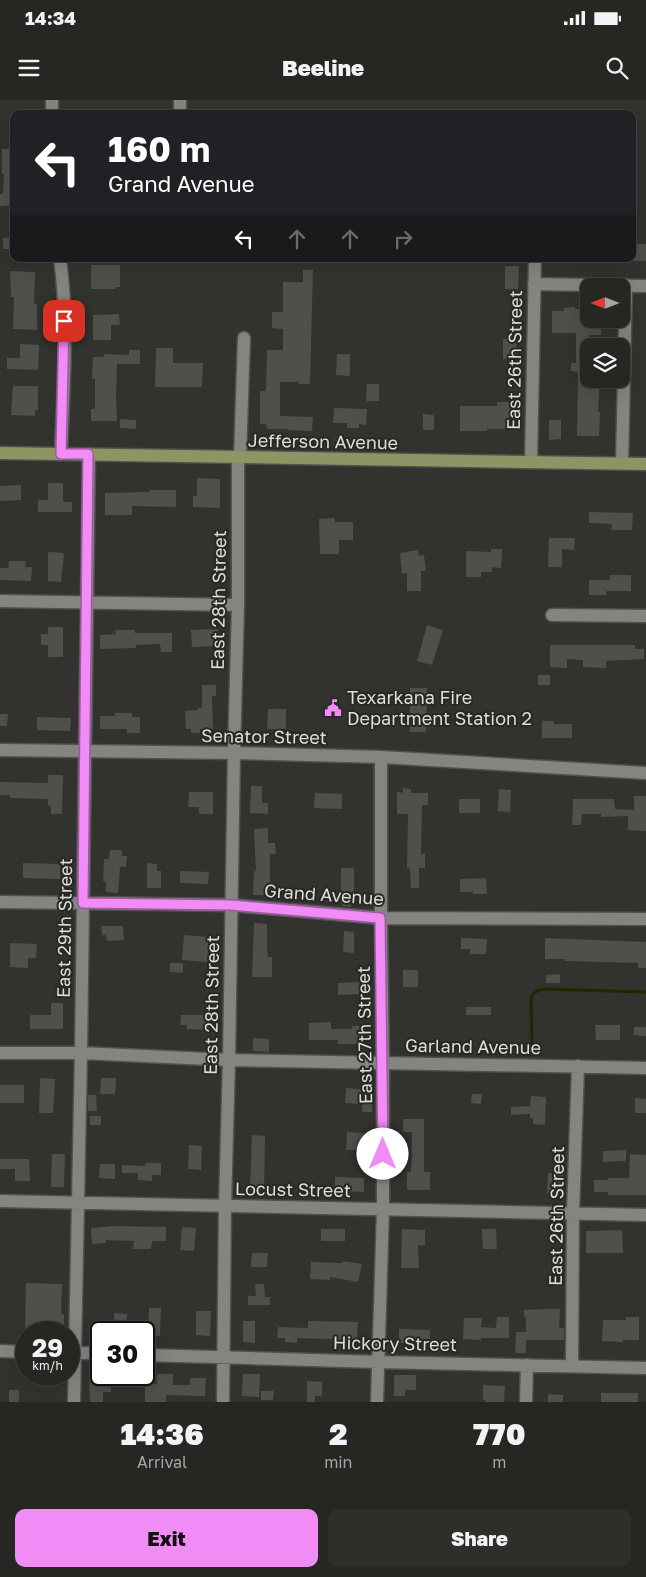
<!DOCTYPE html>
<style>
body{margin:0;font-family:"Golos Text",sans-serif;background:#2e2e2b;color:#f1f3f6;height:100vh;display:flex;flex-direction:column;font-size:19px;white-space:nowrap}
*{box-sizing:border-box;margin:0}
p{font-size:16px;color:#a4a5a6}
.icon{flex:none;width:28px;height:28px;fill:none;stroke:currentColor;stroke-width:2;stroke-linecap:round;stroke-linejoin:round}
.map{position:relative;height:1302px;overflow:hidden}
.sheet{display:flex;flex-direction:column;background:#262623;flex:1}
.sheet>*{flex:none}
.hud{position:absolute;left:10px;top:10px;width:626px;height:152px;border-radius:10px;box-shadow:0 5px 20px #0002,0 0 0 1px #424341;background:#202124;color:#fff;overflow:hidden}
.needle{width:32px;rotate:270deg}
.buttons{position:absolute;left:580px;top:178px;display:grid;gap:10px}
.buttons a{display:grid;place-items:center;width:50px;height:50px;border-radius:10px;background:#262623;box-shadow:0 5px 20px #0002,0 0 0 1px #424341;font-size:25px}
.speed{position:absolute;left:15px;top:1221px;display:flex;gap:10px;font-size:25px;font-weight:700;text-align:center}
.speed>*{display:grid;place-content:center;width:65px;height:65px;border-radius:50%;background:#262623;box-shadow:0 5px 20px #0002,0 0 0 1px #424341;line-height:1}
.speed small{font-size:12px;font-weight:400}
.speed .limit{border:2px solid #111;border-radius:8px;background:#fff;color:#111}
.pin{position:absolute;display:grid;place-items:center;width:42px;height:42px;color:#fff;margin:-21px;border-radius:10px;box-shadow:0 2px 8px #0006}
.me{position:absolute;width:55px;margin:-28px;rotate:0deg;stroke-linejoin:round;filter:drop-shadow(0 0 4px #0008)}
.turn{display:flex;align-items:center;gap:18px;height:105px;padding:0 15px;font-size:22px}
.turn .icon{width:65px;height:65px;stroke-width:2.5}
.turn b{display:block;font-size:35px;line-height:42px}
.lanes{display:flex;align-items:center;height:48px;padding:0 15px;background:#0003;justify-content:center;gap:25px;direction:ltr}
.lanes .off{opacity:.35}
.eta{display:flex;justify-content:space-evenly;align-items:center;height:85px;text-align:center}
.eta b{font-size:30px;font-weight:800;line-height:35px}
.cta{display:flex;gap:10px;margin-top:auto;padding:10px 15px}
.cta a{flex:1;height:58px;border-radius:10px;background:#f18bf5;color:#111;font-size:20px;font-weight:800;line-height:58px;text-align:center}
.cta a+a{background:#2e2e2b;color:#f1f3f6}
.status{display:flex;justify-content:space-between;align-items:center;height:35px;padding:0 25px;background:#262623;direction:ltr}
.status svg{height:14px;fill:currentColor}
header{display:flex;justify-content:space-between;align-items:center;height:65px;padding:0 15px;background:#262623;font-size:22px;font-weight:800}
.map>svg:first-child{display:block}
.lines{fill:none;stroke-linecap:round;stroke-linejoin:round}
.stream{stroke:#222601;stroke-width:3}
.building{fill:#4f504c}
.minor-casing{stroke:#50514e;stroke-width:15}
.major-casing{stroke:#50514e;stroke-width:15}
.minor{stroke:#848481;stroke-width:12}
.major{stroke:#8e9464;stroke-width:12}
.route-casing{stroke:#9d5a9f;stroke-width:12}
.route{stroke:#f18bf5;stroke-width:9}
.labels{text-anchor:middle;stroke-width:4;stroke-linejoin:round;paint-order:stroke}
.street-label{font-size:18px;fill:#dddddb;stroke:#282825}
.poi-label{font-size:18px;fill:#dddddb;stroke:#282825;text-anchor:start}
</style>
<div class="status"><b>14:34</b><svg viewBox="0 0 49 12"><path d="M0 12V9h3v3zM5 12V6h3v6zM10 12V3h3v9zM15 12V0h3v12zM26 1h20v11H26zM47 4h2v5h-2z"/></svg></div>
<header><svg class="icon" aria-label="menu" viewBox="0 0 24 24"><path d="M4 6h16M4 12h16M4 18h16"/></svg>Beeline<svg class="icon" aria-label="search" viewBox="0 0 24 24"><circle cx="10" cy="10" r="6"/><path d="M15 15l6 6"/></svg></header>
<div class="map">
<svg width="646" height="1302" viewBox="0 0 646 1302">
<rect width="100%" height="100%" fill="#32322f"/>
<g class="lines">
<path class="stream" d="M532 949 531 898C533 891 537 891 544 889L646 892"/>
</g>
<path class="building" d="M2 49H14V106H0V94H3L4 74H2Z
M3 138H14V149H3Z
M632 144H646V161H632Z
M91 165H120V187H115V189H91Z
M505 166H519L518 189H505Z
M303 170H313L310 284H299V282H280V316L313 317 312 331 288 330V329H267L266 324H260V291H266L267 250H283V229L272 228V212H283V182H303Z
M10 171 35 172 34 204H37V230L13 229 14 197H11Z
M575 207V209H589V219H601V235H589V279H600L598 312H600L599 336H577L578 272 571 271V263H576V233H552V211H564V208Z
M119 214 120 225H111V240H93V215Z
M503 239H517L516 259H503Z
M20 244 39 245 38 270 7 269V258H20Z
M156 248H173V263H203L202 287H155Z
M129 250H140V264H117L116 294 117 321H91V309H95V279H92L93 257H104V254L129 255Z
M337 254H350V276L336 275Z
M367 284H379V301H366Z
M13 286H38V310H35V316L11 315Z
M497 302H513V329H487V331H460V306H497Z
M334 308 367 309 366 325 359 324V328H347V323H333Z
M423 314 434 315V330H423Z
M120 319 136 320V329L120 328Z
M549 320H561V339L549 340Z
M197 378 220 379V408L193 407V396H197Z
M48 383H63V402H72V412H38V400H48Z
M21 385V400L0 401V386Z
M150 390H176V407L132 406V415H105V393L150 392Z
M589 412 633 413 632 430H611L612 424 589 423Z
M335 418V422H353V440H339V454H320L319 419Z
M549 438H575L574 450 562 449V467H548Z
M491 449H502L501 468 492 467V472H481V477H466V451L491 452Z
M418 450 419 456 424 455 426 471H421V491H407V473L402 474 400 453Z
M48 452 64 453 61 482 48 481Z
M9 461H26L25 467H32L31 481 0 480V468H8Z
M610 475H631V491H606L607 495H589V480H610Z
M427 525 443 530 432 565 417 561Z
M48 527H63V557H48V545H41V534H48Z
M218 529V546L192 547 191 530Z
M115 530H135V533H172V552H161L160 544 136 545V548L100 549V535L116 534Z
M550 545H635V549H644V559L606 561V568L583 567V560L567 559V568L550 567Z
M538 575H550V585H538Z
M202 585H216V596H212L213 629H200V633H191V629H186L185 611 198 610V608H202Z
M410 588H427L426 632H410Z
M268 609H286V629H267Z
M115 613H132V617H140V633H127V629H100V616H115Z
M0 614H8L7 626H0Z
M37 617 71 618 70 631 37 630Z
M542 621H554V624H572V638H542Z
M48 675H63L62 714H51V706H48V699L10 698V695H0V682L48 683Z
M251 686H262V703H268V714L250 713Z
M403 688 411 689V693H428V705H422L421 754H425V768H419V788H411L410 768H407L408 714H397V692L403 693Z
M499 689 511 690 510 712 498 711Z
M189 692H213V714H199V707H188Z
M315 693 342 694V709L314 708Z
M634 696H646V731L628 730V716L601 717V714H582L581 725H572L573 699H614L615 709 634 710Z
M459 699H480V713H459Z
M268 728V743H275L276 754H270V795H253L254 771H256L254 729Z
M110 750H122V756H127L126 767H120L118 793 106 792V782L103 781 104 759H109Z
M23 763 60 764V779L23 778Z
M147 763 157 764V771H161V788H147Z
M341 768H354V797H353L351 807 342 806 343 796H341Z
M180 771 209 772 208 784 180 783Z
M486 778 487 794H473V792H460V779Z
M254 823 267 824V850L268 857H272V877H252Z
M101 826H123L124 840 107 841 106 835H102Z
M344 831 354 832V853L343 852Z
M184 835 209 837 207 862 182 860Z
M461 838 487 839 486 854H470V849H461Z
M545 838 646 842V868H638V863L565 861V859H545Z
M10 843 37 844 36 858H28V868L10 867Z
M170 863H183V873L170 872Z
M403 870H418V887H403Z
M560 874V883H546V875Z
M359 882V894L338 895V883Z
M51 903H63V929H30V915H51Z
M466 907H491V915H466Z
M181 915H209V930L187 929V925H180Z
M331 922V929H352V926H361V944H338V940H309V923Z
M595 925H620V940H596Z
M634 927H646V936L634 935Z
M253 938 269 939V952L253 951Z
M40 978 55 979 53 1013H39Z
M101 978H116L115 994H100Z
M0 985H24V1003H0Z
M346 988 366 990 365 1002 372 1003V1012H362V1004L345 1003Z
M472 994H482L481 1004 471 1003Z
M88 995H96L97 1011H88Z
M531 996 546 997 545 1025 533 1024V1018H530V1014L511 1015V1007L530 1006Z
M635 998 646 999V1013H635Z
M90 1016H101V1025H90Z
M403 1019H424V1072H430V1090H407V1072H411L412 1032H403Z
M347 1032 364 1033 363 1050H346Z
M252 1035 265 1036 264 1090H250Z
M189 1045 202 1046 201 1070 188 1069Z
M626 1050V1061L603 1062V1051Z
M52 1054H65L64 1087H51Z
M630 1054 646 1055V1095H608V1092H594V1080H608V1078H629Z
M0 1059H29L30 1081H15V1069H0Z
M146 1063H161V1075H152V1081L138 1080V1073H122V1065L145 1066Z
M100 1064H115V1079L99 1078Z
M548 1073 563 1074 562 1094 547 1093Z
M335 1077 364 1078V1092L335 1091Z
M112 1126 166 1127V1141H152L151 1149H133L134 1141 106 1140V1143L92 1144 91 1128Z
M182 1127 196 1128 194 1151 180 1150Z
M321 1129H345V1141H321Z
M402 1129 425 1130V1146L418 1145 419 1168H401Z
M482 1129H496L497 1149H483Z
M622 1130 623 1153H586V1131Z
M252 1153H268L267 1167H251Z
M343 1161 362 1164 358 1182 330 1177V1180L310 1179 311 1162 342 1163Z
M26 1183 62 1184 61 1214H64V1232H25Z
M255 1184H264L265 1197H270V1205H248V1196H256Z
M149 1208H161L160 1236 148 1235Z
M546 1209H560L559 1228H564V1240H526V1234V1253H515L516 1232H526V1217H524V1210Z
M196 1211H211L210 1236 196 1235Z
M114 1213 127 1214V1232H114Z
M497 1217H509V1238H481V1240L463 1239 464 1218H482L481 1227 496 1228Z
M626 1217H639V1240H623V1242L602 1241 603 1220H626Z
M243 1221H255V1243L243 1242Z
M308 1221 358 1222 357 1240 297 1238V1243L285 1242V1238H277L278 1227 308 1228Z
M399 1229 430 1230V1243H399Z
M101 1273V1275H110L111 1292H103V1302H90L89 1274Z
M157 1274H173V1285H190V1278H206L205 1296 166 1295V1302H145V1284H157Z
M243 1274H260L259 1297 242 1296Z
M394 1275H416V1290H405V1296H394Z
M307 1281 322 1282V1296H315V1302H307Z
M483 1285 505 1286 504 1302H485V1300H483Z
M9 1290H19V1302H9Z
M261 1291H274L273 1300H261Z
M601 1293H638V1302H601Z
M548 1294 563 1295V1302H548Z"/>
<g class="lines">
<g class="minor-casing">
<path id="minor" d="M52 14V0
M180 14V0
M60 159C69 223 63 290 61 354
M534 184 646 186
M240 358 244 238
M531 362 535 160
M622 363 626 185
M0 501 238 505
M552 515 646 516
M0 650 234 653 381 657 646 673
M0 802 231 805 381 818 646 819
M0 953H81L229 960 646 968
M0 1101 646 1115
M0 1251 26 1252
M69 1253H101
M144 1255 378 1262 646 1268
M572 1266 573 1113 578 966
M74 1302 81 953 89 354
M223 1302 225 1106 229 960 234 653 238 505V358
M377 1302 383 1109V963L381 818V657
M526 1302 527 1265"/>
</g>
<g class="major-casing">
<path id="major" d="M0 353 646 364"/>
</g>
<use href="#minor" class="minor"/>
<use href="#major" class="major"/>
</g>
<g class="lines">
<g class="route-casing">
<path id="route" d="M64 221 61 354H88L83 803 231 805 380 818 383 1054"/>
</g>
<use href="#route" class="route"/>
</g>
<defs>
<g id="civic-bare" transform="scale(1.35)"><path d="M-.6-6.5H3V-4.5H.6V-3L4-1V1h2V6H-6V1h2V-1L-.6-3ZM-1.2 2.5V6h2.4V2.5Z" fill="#f18bf5" stroke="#282825" stroke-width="2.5" paint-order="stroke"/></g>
</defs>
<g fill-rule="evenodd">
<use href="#civic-bare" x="333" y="608"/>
</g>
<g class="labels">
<g class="street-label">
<text transform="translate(515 260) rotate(-89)" y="6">East 26th Street</text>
<text transform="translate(323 342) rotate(1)" y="6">Jefferson Avenue</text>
<text transform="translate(219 500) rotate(-89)" y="6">East 28th Street</text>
<text transform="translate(264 637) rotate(1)" y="6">Senator Street</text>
<text transform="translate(324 795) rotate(4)" y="6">Grand Avenue</text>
<text transform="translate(65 828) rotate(-89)" y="6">East 29th Street</text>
<text transform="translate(212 905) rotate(-89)" y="6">East 28th Street</text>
<text transform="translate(365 935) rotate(-91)" y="6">East 27th Street</text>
<text transform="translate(473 947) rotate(1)" y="6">Garland Avenue</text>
<text transform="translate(293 1090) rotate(1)" y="6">Locust Street</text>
<text transform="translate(557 1116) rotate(-89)" y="6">East 26th Street</text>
<text transform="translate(395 1244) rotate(1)" y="6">Hickory Street</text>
</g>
<g class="poi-label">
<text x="347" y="604">Texarkana Fire<tspan x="347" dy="21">Department Station 2</tspan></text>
</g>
</g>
</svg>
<div class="buttons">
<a><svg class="needle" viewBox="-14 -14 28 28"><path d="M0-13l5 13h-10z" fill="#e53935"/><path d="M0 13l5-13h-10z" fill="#a4a5a6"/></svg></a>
<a><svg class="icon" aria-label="layers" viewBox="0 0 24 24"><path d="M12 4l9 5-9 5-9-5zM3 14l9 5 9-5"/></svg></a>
</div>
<div class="speed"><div>29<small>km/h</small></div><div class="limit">30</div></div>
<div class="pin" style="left:64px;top:221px;background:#d93025"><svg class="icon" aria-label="arrive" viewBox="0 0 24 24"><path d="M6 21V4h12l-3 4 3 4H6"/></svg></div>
<svg class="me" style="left:383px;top:1054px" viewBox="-20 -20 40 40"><circle r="19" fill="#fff"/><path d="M0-13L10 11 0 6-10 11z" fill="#f18bf5"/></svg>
<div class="hud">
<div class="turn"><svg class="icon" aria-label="left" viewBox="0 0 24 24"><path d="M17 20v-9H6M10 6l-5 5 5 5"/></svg><div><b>160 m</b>Grand Avenue</div></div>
<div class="lanes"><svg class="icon" aria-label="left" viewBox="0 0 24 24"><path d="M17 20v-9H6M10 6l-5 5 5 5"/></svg><svg class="icon off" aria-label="ahead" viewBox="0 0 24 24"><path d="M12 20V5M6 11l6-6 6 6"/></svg><svg class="icon off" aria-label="ahead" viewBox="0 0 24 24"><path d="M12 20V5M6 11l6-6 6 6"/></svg><svg class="icon off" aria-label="right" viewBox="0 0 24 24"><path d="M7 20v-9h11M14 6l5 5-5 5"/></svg></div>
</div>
</div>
<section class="sheet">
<div class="eta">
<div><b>14:36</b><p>Arrival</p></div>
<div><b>2</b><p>min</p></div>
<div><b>770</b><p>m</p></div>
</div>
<div class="cta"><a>Exit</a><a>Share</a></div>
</section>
